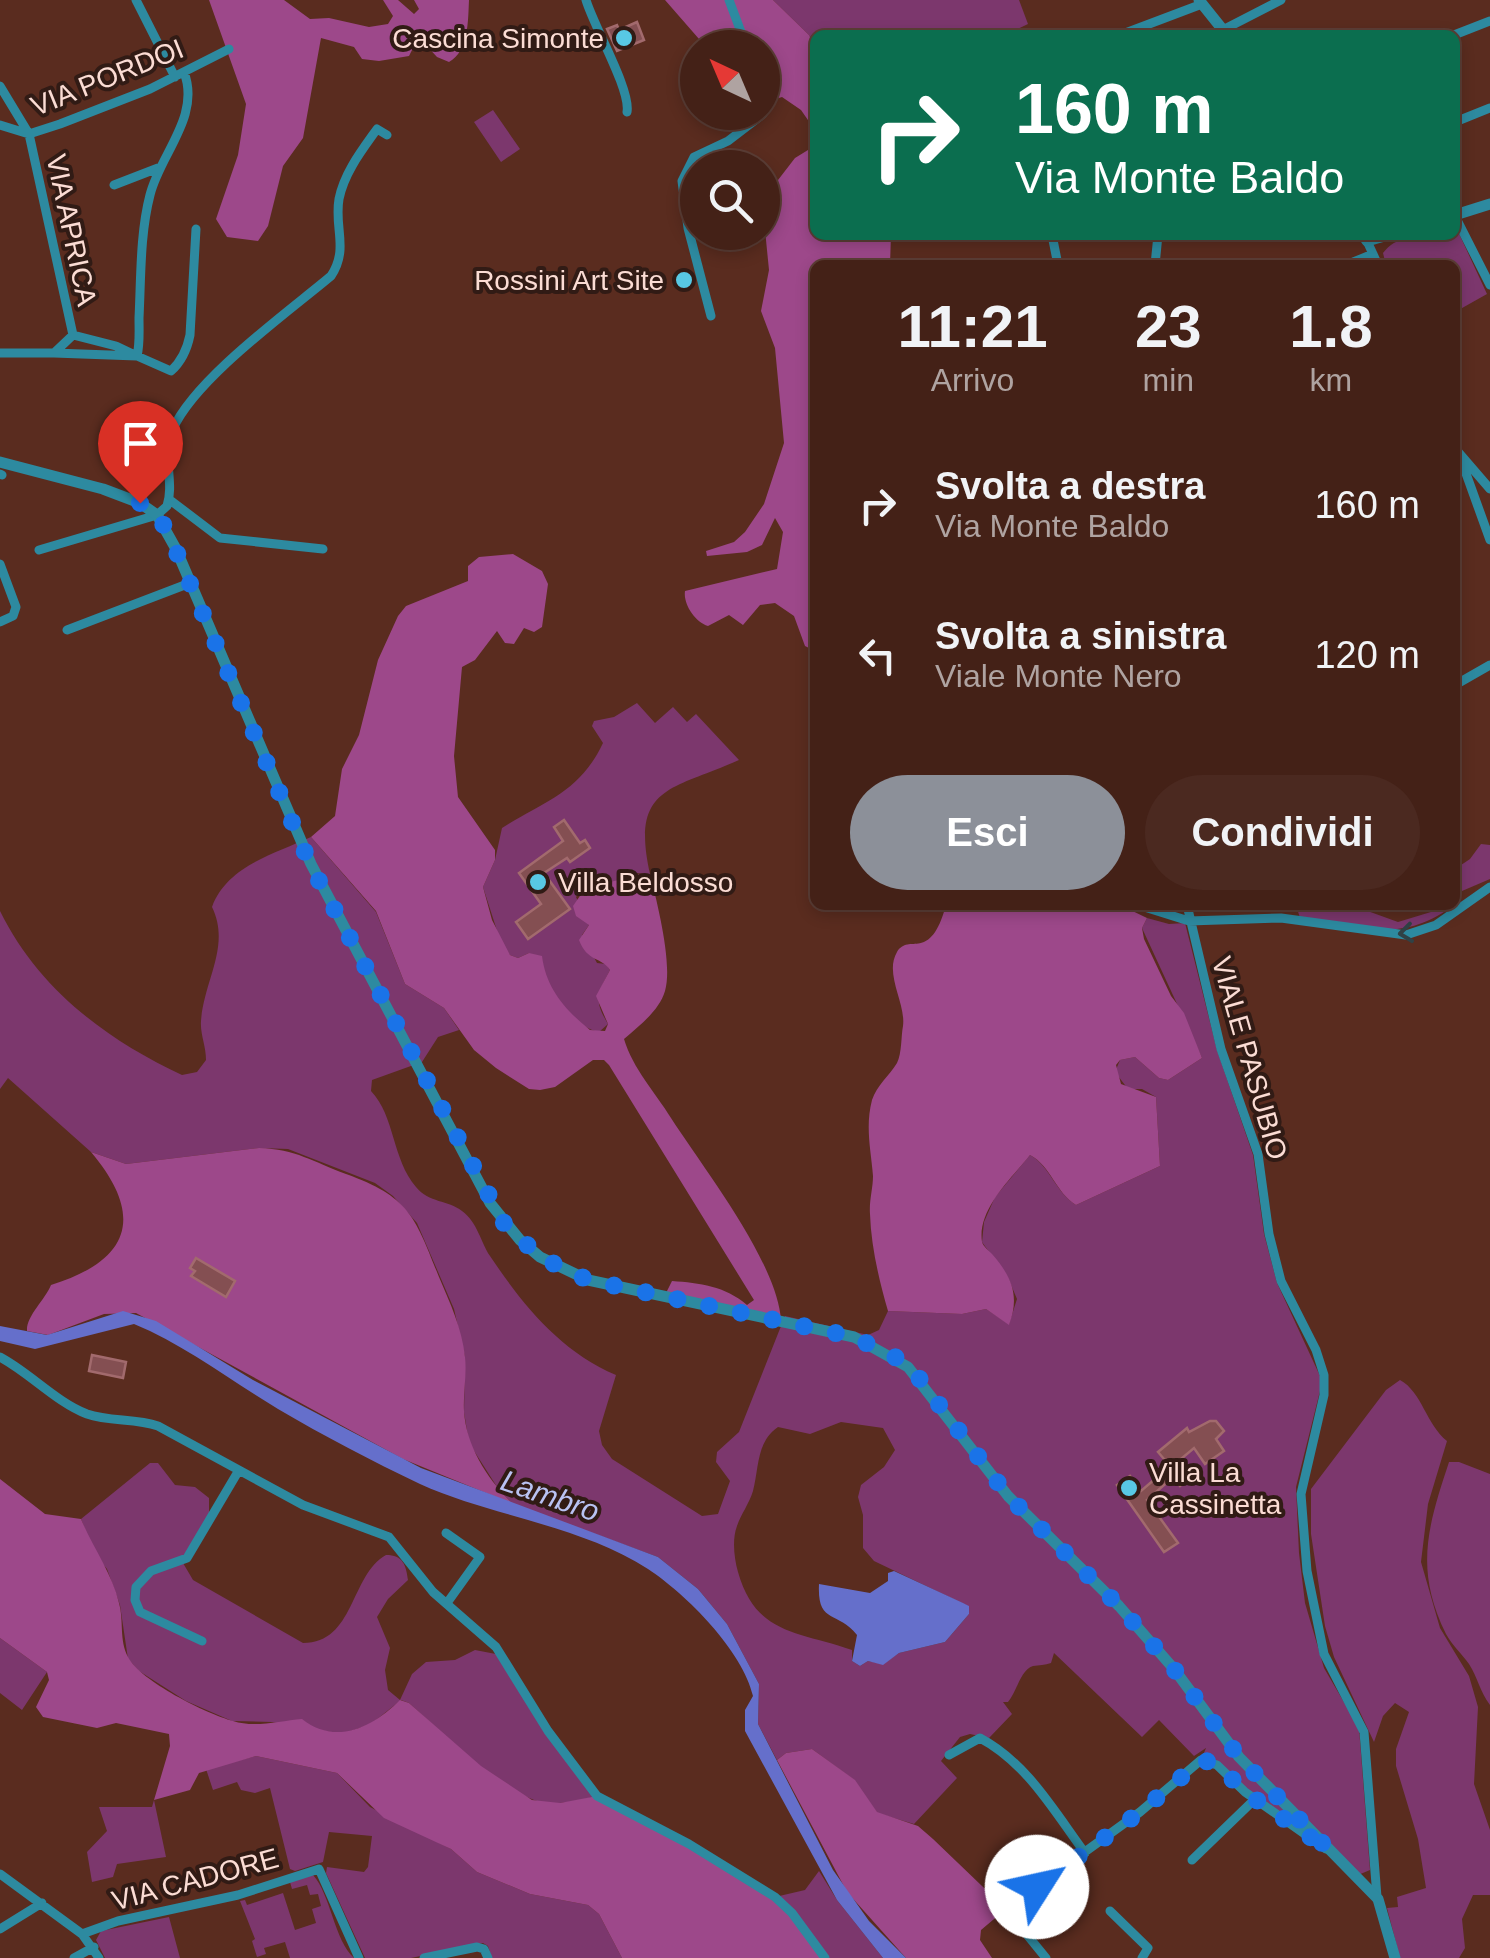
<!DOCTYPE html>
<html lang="it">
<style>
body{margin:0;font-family:Helvetica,sans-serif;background:#4b2920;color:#f1f3f6;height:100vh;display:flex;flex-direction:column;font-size:38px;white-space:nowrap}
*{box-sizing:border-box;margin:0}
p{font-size:32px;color:#afa3a1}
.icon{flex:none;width:55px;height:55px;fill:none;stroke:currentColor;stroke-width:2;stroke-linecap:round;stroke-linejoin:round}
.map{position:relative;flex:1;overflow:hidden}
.details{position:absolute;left:810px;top:260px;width:650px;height:650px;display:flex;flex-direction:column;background:#442117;border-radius:15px;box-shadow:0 5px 15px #0003,0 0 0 2px #5c3e36}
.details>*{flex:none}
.guide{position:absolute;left:810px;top:30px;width:650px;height:210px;border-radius:15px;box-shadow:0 5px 15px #0003,0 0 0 2px #5c3e36;background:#0b6e4f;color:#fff;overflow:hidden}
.needle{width:65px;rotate:316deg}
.tools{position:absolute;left:680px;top:30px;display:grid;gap:20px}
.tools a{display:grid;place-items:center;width:100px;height:100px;border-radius:50%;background:#442117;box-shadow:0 5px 15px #0003,0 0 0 2px #5c3e36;font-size:50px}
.pin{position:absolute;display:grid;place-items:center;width:85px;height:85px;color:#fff;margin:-102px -42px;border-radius:50% 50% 50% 0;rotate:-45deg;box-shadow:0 0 10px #0007}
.pin .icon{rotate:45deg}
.me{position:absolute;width:110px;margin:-55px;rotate:55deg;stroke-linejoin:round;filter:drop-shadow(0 0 8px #0008)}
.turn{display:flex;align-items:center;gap:35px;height:210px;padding:0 40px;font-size:45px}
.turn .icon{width:130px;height:130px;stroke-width:2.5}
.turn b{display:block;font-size:70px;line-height:85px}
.eta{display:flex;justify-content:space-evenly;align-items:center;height:170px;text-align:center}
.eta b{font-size:60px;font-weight:700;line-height:70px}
.cta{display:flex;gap:20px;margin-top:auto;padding:20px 40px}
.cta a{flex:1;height:115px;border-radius:60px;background:#8c9099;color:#fff;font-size:40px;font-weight:700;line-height:115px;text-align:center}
.cta a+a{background:#4b2920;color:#f1f3f6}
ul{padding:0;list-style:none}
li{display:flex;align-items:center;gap:30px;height:150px;padding:0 40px}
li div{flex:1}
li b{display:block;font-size:38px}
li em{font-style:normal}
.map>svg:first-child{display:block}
.green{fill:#7c376d;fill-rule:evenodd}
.forest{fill:#9d488a}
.water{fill:#656fcb}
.building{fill:#844f52;stroke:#a26a6d;stroke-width:2.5}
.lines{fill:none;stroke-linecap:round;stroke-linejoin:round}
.minor{stroke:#2d8aa0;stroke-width:9}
.tertiary{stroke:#2d8aa0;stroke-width:11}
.oneway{stroke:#304246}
.route{stroke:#1a73e8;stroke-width:18;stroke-dasharray:0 32.4}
.poi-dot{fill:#58c8e4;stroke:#311b15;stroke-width:4}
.labels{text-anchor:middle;stroke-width:8;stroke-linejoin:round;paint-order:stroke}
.poi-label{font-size:28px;fill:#fbdcd4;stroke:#311b15;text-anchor:end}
.street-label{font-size:28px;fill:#fbdcd4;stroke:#311b15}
.water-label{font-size:30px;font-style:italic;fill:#b9c2f2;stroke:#311b15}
</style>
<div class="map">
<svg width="1490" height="1958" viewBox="0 0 1490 1958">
<rect width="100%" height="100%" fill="#5a2c1f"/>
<path class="green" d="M773 0H1019L1028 24 1005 35H815V47L809 35Z
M493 110 520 149 501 162 474 122Z
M1455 225 1487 294 1455 312V265H1386L1383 253C1400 231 1430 235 1455 235Z
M637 703 655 723 673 707 687 722 696 714 739 760C673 790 630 785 650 874L636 873 614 882 596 875 576 897 589 925 582 935 597 963 606 964 610 970C598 994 593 999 608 1024L599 1032C565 1025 547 978 529 953L518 958 510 955 501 943 483 887 495 860 502 828C545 801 580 792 603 743L592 726 594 721 614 717Z
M311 837 376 912 405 984 444 1008 459 1030 438 1037 422 1062 372 1080 371 1091C395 1116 392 1159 416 1187 429 1203 448 1200 462 1211 478 1223 480 1241 490 1256 523 1305 560 1351 616 1375L599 1431 602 1445 612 1459 702 1516 718 1514 730 1481 716 1462 717 1452 739 1432 785 1316 868 1335 879 1330 888 1311 962 1314 986 1309 1009 1324 1017 1299 1009 1280 982 1242 984 1222 995 1197 1030 1155C1050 1166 1056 1193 1076 1205L1160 1166 1156 1097 1142 1089H1128L1115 1072 1120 1060 1135 1057 1159 1078 1168 1080 1202 1058 1142 928 1147 918 1169 924 1185 923 1217 1050 1253 1155 1264 1234 1277 1283 1320 1376V1391L1296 1487 1299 1553 1305 1603 1324 1668 1359 1728 1370 1870 1358 1875 1343 1861 1243 1756 1178 1669 1112 1594 999 1480 973 1444 970 1447 1008 1496 1119 1606 1174 1669 1239 1757 1329 1850 1245 1792 1217 1765 1201 1760 1206 1748 1194 1756 1159 1720 1142 1737 1054 1653 1051 1663C1045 1665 1039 1665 1033 1666 1020 1670 1017 1692 1008 1702H1003L1012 1714 989 1738 970 1734 960 1737 941 1761 957 1778 914 1824 877 1813 854 1780 812 1749 786 1753 777 1760 758 1724 759 1684 727 1624 698 1589 658 1557 513 1504 499 1490 469 1443 464 1412 465 1357 454 1309 417 1223 393 1196 375 1183 288 1149 259 1148 126 1164 91 1152 8 1078 0 1089V911C38 988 105 1039 182 1075L197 1072 206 1060C206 1046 200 1034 201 1021 204 980 231 946 212 907 227 866 274 854 311 837ZM841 1422 883 1428 895 1450 884 1467 861 1485 858 1497 863 1515V1548L874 1561 968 1606 969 1614 945 1642 899 1653 883 1664 868 1661 860 1666 852 1661V1650C797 1631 756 1635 738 1572 734 1558 732 1539 737 1526 741 1514 749 1504 753 1491 759 1469 756 1442 778 1427L810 1434Z
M1481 844 1490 845V879L1455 894V869L1470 859Z
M1296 905H1351L1398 922 1454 905C1401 945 1362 926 1300 918Z
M1400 1380C1422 1392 1426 1424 1447 1441L1428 1504 1421 1562 1440 1628 1469 1676 1478 1707 1474 1784 1490 1830V1895H1473L1462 1919 1465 1948 1459 1958H1400L1387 1908 1398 1907 1397 1897 1426 1888 1418 1839 1396 1766V1749L1409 1712 1395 1703 1383 1716 1374 1742 1334 1657 1325 1626 1311 1534V1489L1386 1390Z
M1449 1462H1459L1490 1474V1705C1480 1692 1478 1678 1469 1664 1462 1654 1452 1645 1446 1634 1414 1569 1428 1526 1449 1462Z
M150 1463H158L175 1485 195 1487 209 1498V1514L183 1563 193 1580 303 1643C355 1643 350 1575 386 1555 403 1555 406 1565 408 1580L388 1599 377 1617 390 1648 385 1670 388 1690 400 1700 412 1674 426 1662 455 1660 475 1650 501 1655 597 1796C578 1801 553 1807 534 1800 491 1784 444 1734 409 1703L401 1700 371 1724 342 1734 272 1722 232 1721 186 1701 139 1671 128 1659 120 1605 107 1569 95 1555 81 1519Z
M0 1638 47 1672 22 1710 0 1693Z
M256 1756 337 1773 370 1807 451 1849 477 1872 530 1894 588 1905 599 1914 622 1958H492L488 1946 483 1943 411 1958H365L326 1873 327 1867 364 1872 368 1867 372 1836 329 1832 323 1862 295 1871 290 1869 270 1788 255 1793 241 1790 237 1782 213 1790 206 1769Z
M154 1800 166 1857 117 1864 113 1877 92 1882 87 1852 107 1831 99 1807H152Z
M819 1871 837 1900 883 1958H825L775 1897 805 1890Z
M313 1875C331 1895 334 1940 354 1958H290L285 1942 264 1948 266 1954 257 1957 252 1941 255 1939 240 1901 245 1900 247 1905 283 1893 295 1930 316 1923 312 1909 321 1906 318 1894 310 1895 307 1885 292 1889 290 1882Z
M169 1917 180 1958H105L96 1940 101 1931Z"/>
<path class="forest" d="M209 0H284L310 19 329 18 369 27 388 24 393 16 383 0H398L414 14 419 9 414 0H469C468 20 469 51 449 62L437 57 424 43 415 44 409 56 379 61 362 59 354 47 321 38 303 138 283 166 268 226 258 241 227 237 216 219 238 155 246 104Z
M665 0H773L809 35 815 47V235H891L890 265H815L813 650 805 646 794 616 775 603 760 605 743 625 729 615 708 626C695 622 683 604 685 591L777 569 783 532 775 518 762 545 747 552 707 556 706 551 734 542 745 532 764 504 784 443 775 348 761 311 769 270 763 210 768 193 795 158 808 150 813 139 810 123 801 110 782 97 763 103 762 48 706 47Z
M513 554 542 571 548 584 542 627 534 632 524 628 514 644 505 643 497 631 475 660 462 667 454 756 458 797 495 850V860L483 887 492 920 510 955 518 958 529 953 542 956C546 988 565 1010 590 1030L605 1031 608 1024 596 996 610 970C602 957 587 962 579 940L589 925 576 916 573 906 584 890 588 870 593 869 603 881C619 884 633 872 650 874 657 902 673 964 665 991 659 1011 639 1026 624 1039 633 1069 655 1092 671 1118 704 1169 777 1262 781 1320L666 1293 672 1281C700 1283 725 1286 747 1305L754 1300 609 1065 604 1060H593L555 1087 540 1090 529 1089 496 1068 474 1050 444 1008 405 984 376 911 311 837 335 816 342 769 359 735 378 660 398 616 406 606 468 581V566L479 557Z
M946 905H1120L1147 918 1142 928 1144 939 1171 996 1184 1013 1202 1058 1168 1080 1159 1078 1135 1057 1120 1060 1116 1065 1121 1084 1156 1097 1160 1166 1076 1205C1056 1193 1051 1166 1030 1155 1012 1178 977 1209 982 1242 983 1246 989 1251 992 1254 1012 1277 1020 1296 1009 1325L986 1309 962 1314 888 1311C879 1280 871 1246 870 1214 869 1201 873 1188 873 1176 871 1150 865 1127 872 1100 877 1085 889 1076 897 1063 902 1053 901 1036 903 1026 906 1003 884 974 897 952 909 932 930 964 946 905Z
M259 1148C296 1149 313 1162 346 1174 410 1197 415 1217 439 1277 450 1303 462 1328 465 1357 467 1375 463 1393 464 1411 466 1446 488 1480 513 1504L403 1459 136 1313 104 1314 48 1335 27 1331C26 1316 45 1300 51 1285 131 1260 145 1216 91 1152L126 1164Z
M0 1479 45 1514 81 1519C93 1548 112 1573 119 1603 124 1621 119 1640 128 1657 140 1681 207 1714 233 1721 254 1728 280 1721 302 1719 336 1746 373 1727 400 1700L409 1703 481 1766 532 1800 560 1803 597 1796 689 1844 775 1897 825 1958H622L599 1914 588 1905 530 1894 477 1872 451 1849 384 1818 337 1773 256 1756 199 1773 190 1790 154 1800 170 1746 169 1734 116 1723 97 1728 43 1717 36 1707 49 1680 47 1672 0 1638Z
M812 1749 855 1780 877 1812 918 1826 933 1839 1006 1909 981 1930 980 1940 992 1958H906L847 1892 777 1760 786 1753Z"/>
<path class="water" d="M123 1311 156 1321 253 1380 421 1468 658 1557 698 1589 727 1624 759 1684 758 1724 833 1870 869 1921 906 1958H883L837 1900 745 1731V1710L753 1696C743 1651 686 1594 648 1569 580 1525 493 1517 420 1484 372 1461 324 1436 278 1409 231 1381 185 1345 134 1324L35 1349 0 1341V1326L47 1335Z
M894 1571 963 1603 969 1606V1614L945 1642 899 1653 883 1665 868 1661 860 1666 852 1661 857 1635C837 1610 817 1625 819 1584L870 1593 888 1581V1573Z"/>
<path class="building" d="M637 22 644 40 617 51 607 29 617 25 619 30Z
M564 820 580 843 585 840 590 848 570 862 567 858 544 873 570 909 528 939 516 922 541 904 519 873 563 841 554 827Z
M196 1258 235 1281 226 1297 191 1276 195 1271 190 1268Z
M92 1355 126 1362 123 1378 89 1371Z
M1210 1421H1216L1224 1431 1216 1439 1224 1451 1205 1464 1194 1448 1175 1464 1187 1480 1180 1486 1173 1477 1147 1500 1178 1543 1164 1552 1117 1485 1130 1476 1141 1491 1170 1466 1158 1452 1187 1428 1189 1432Z"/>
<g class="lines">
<path class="minor" d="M136 0 175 77
M586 0C594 27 631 90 627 112
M729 0 747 48
M1120 35 1202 4
M1213 35 1281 0
M1454 35 1490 21
M0 86 29 134 73 335
M1455 122 1490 108
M0 125 29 134 60 124 150 89 229 49
M114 185 158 168
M1455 216 1490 285
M1052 235 1058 265
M1367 241 1378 265
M1155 265 1158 235
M1346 265 1373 254
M711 316 688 228 682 181 694 157 728 141 763 114 766 94 762 85
M73 335 116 346 137 356C140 344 139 331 139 318 141 278 140 233 150 195 160 154 201 117 184 72
M0 353H54L73 335
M54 353 137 356 171 371C182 361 187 350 190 335L196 229
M1455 443 1490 540
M1459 453 1490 489
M0 474 2 475
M170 500 220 538 323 549
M39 550 157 515 167 506C175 482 161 457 173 429 195 379 288 312 331 276 349 249 334 228 339 199 344 173 362 150 377 129L387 135
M0 564 16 607 13 616 0 622
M67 630 190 583
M1455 685 1490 665
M1138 905 1189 921 1281 918 1406 935 1436 925 1490 887
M1187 905 1221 1049 1258 1154 1269 1234 1281 1281 1316 1350 1324 1375V1395L1301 1494 1307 1571 1324 1654 1364 1732 1377 1897
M0 1357C30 1373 56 1402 87 1414 110 1422 135 1418 158 1426L303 1505 389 1537 433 1592 496 1647 548 1731 597 1796 689 1844 775 1897 792 1913 825 1958
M446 1533 480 1557 447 1603
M202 1641 140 1612 135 1600 136 1587 151 1571 187 1558 239 1470
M949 1755 980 1738C1027 1763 1054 1811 1085 1853
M1192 1860 1255 1799
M0 1874 82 1934 99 1958
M1110 1911 1148 1948 1142 1958
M0 1929 42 1903
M82 1934 118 1921 238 1895 319 1869 359 1958
M74 1958 94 1947
M424 1958 477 1947 484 1949 488 1958
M1046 1958 1006 1909 1140 1812 1201 1760 1217 1765 1245 1792 1326 1849"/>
<path class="tertiary" d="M1199 0 1227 35
M1455 215 1490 204
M1363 235 1367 241 1388 235
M0 462 103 489 140 503 157 515 176 549 311 864 490 1203 520 1240 540 1257 588 1280 854 1337 908 1367 1008 1496 1119 1606 1174 1669 1239 1757 1378 1899 1395 1958"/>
</g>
<defs><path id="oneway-chevron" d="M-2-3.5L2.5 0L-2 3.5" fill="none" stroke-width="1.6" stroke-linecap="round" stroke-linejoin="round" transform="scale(2.5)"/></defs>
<use class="oneway" href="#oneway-chevron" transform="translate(1406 933) rotate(173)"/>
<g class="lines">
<path class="route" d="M140 503 157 515 168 532 310 864 504 1223 540 1257 588 1280 854 1337 895 1357 916 1374 1008 1496 1119 1606 1174 1669 1239 1757 1329 1850 1245 1792 1217 1764 1202 1760 1140 1812 1037 1887"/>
</g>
<g class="poi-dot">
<circle cx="624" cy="38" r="10"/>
<circle cx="684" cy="280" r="10"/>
<circle cx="538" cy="882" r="10"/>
<circle cx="1129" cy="1488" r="10"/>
</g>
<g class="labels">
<g class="poi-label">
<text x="604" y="48">Cascina Simonte</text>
<text x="664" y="290">Rossini Art Site</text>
<text x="558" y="892" text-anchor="start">Villa Beldosso</text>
<text x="1149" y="1482" text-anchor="start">Villa La<tspan x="1149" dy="32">Cassinetta</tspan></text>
</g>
<g class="street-label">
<text transform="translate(107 77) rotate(-22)" y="10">VIA PORDOI</text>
<text transform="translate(72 230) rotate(78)" y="10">VIA APRICA</text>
<text transform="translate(1250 1058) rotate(74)" y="10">VIALE PASUBIO</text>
<text transform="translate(195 1879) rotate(-15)" y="10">VIA CADORE</text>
</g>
<g class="water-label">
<text transform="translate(550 1496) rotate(19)" y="10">Lambro</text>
</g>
</g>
</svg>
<div class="tools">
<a><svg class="needle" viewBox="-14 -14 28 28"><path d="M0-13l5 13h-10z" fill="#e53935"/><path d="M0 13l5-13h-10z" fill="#afa3a1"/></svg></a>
<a><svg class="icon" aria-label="search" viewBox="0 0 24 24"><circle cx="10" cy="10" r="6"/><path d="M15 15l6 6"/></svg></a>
</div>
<div class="pin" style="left:140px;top:503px;background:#d93025"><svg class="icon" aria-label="arrive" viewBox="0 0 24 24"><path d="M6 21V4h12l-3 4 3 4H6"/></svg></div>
<svg class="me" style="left:1037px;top:1887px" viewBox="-20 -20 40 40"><circle r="19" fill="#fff"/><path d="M0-13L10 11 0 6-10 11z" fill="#1a73e8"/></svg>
<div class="guide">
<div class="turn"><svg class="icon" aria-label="right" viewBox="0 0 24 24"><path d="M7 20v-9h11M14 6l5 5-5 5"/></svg><div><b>160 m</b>Via Monte Baldo</div></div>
</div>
<section class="details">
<div class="eta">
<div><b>11:21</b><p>Arrivo</p></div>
<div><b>23</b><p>min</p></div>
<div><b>1.8</b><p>km</p></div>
</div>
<ul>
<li><svg class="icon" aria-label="right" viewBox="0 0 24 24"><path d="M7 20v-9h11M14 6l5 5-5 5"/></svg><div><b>Svolta a destra</b><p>Via Monte Baldo</p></div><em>160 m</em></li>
<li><svg class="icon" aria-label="left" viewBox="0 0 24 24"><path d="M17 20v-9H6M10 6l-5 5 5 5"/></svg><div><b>Svolta a sinistra</b><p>Viale Monte Nero</p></div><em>120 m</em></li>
</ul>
<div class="cta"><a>Esci</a><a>Condividi</a></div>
</section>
</div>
